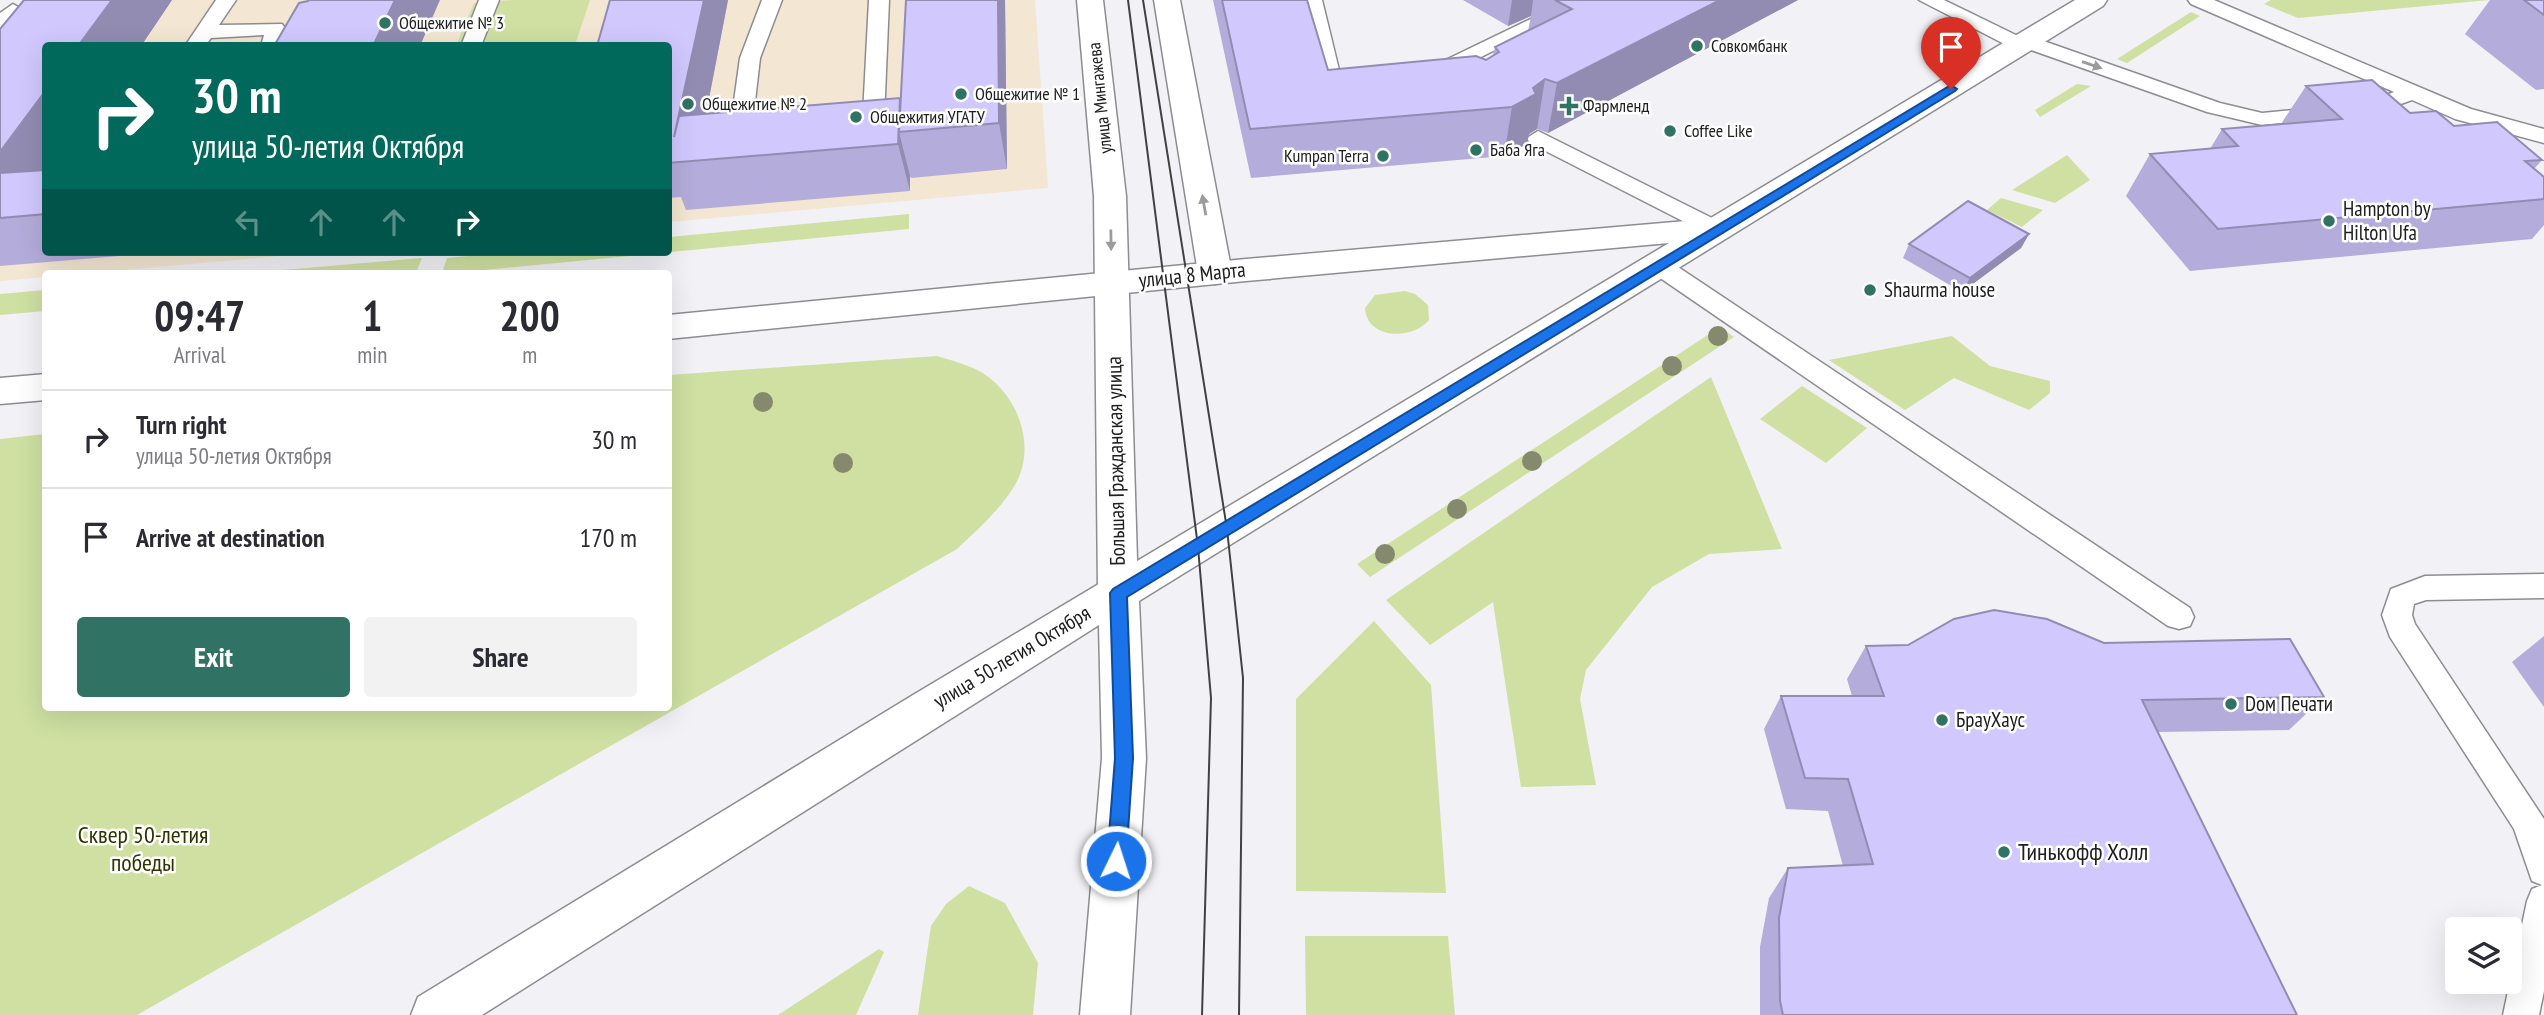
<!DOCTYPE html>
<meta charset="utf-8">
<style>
body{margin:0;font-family:"PT Sans Narrow",sans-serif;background:#f2f2f3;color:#2b2b33;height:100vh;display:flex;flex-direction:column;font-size:26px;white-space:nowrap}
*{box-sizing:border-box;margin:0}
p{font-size:23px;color:#7c7c81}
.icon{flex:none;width:38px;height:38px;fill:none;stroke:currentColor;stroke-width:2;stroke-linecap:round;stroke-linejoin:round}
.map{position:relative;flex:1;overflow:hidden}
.panel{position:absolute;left:42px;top:270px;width:630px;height:441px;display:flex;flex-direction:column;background:#fff;border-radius:7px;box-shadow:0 7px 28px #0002}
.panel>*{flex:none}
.guide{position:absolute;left:42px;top:42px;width:630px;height:214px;border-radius:7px;box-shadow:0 7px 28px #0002;background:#00695c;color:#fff;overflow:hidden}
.fabs{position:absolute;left:2445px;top:917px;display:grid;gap:14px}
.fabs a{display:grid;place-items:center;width:77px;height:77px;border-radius:7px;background:#fff;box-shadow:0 7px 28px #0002;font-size:35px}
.pin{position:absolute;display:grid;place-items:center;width:60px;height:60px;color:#fff;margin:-72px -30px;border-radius:50% 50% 50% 0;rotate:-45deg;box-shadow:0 0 7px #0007}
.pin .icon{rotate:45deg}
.me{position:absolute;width:77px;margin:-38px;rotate:4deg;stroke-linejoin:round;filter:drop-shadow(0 0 5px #0008)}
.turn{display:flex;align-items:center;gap:24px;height:147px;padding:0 35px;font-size:32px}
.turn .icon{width:91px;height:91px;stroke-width:2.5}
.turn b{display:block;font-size:49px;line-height:60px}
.lanes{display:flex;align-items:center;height:66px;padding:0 35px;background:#0003;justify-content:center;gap:35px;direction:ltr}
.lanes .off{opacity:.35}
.eta{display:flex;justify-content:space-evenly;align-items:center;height:119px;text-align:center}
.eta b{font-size:42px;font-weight:600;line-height:49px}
.action{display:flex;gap:14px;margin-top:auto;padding:14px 35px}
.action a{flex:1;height:80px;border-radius:7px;background:#307264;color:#fff;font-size:28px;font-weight:600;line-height:80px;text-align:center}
.action a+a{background:#f2f2f3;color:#2b2b33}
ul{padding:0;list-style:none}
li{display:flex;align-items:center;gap:21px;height:98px;padding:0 35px;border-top:2px solid #e1e1e2}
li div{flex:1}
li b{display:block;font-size:26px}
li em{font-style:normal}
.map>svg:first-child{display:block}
.education{fill:#f3e6d2}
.green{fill:#cfe0a2}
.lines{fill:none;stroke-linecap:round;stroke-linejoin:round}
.service-casing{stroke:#8d8c90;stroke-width:3}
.tertiary-casing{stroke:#8d8c90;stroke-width:3}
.secondary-casing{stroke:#8d8c90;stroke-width:3}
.service{fill:#fff;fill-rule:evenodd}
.tertiary{fill:#fff;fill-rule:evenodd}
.secondary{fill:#fff;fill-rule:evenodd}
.tram{stroke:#414142;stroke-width:2}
.tree{fill:#858a6e}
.wall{fill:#b4acda}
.shaded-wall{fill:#928cb2}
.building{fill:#d1c8fe;stroke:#928cb2;stroke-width:2}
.oneway{fill:#9b9b9b}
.route{fill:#1a73e8;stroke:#114b97;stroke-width:2}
.poi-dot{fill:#307264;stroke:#fff;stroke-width:2.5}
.labels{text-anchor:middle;stroke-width:5;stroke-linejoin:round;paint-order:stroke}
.far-poi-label{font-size:18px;fill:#202021;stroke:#fff;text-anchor:start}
.far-street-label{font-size:18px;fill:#202021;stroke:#fff}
.poi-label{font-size:21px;fill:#202021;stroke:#fff;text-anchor:start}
.street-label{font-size:21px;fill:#202021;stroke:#fff}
.near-park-label{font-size:24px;fill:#2c3500;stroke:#fff}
.near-poi-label{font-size:24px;fill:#202021;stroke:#fff;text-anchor:start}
</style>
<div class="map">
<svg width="2544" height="1015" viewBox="0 0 2544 1015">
<rect width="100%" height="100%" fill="#f2f1f5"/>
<path class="education" d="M37 0H1035L1048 188 669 222 668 46H46V252H326L87 273H46L45 277 0 281V44Z"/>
<path class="green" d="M515 0H590L575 45 456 46 474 3Z
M2271 0H2489L2298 18 2264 4Z
M2191 12 2200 16 2127 63 2117 59Z
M2077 84 2091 86 2040 117 2035 110Z
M2067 155 2090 180 2055 203 2012 190Z
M2001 198 2043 210 2022 227 1987 210Z
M909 214V229L453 273H442L447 258 511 252H668L669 237Z
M422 258 416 273H247Z
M45 290V311L0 315V294Z
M1405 291 1415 294 1428 305 1429 320C1413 340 1367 340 1365 308L1375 295Z
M1720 327 1734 337 1370 577 1357 564Z
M1952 336 1990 366 2050 381V393L2029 410 1954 378 1905 410 1829 360Z
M937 356C950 360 965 364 977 370 1017 390 1038 446 1015 485 1000 510 978 529 957 549L137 1015H0V439L45 434 46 707H668L669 375Z
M1711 377 1782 549 1709 554 1652 587 1586 670 1580 699 1596 785 1521 787 1493 602 1430 645 1386 600Z
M1802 386 1867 428 1826 463 1760 419Z
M1374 621 1431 685 1446 893 1296 891V699Z
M969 886 1005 903 1038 963 1033 1015H918L931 926 946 904Z
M1305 936H1448L1455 1015H1306Z
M879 949 884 952 856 1015H778Z"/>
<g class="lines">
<g class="service-casing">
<path id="service" d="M216 0H236L219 25 282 24 285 28 281 46H261L264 35 211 38 205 46H189L187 43Z
M479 0H499L481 46H461Z
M762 0H782L760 58 752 127 765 130 768 135 757 141 733 135 730 130 740 58Z
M869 0H889L884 119 881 124 855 129 844 123 847 118 863 115Z
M1302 0H1322L1341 78 1358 79 1361 83 1358 87 1332 92 1322 86Z
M1570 0H1595L1441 77 1434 79 1424 73 1427 69Z
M1919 0H1944L2022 38H2035L2220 103 2262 113 2366 103 2394 92 2191 4 2188 0H2214L2471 109 2544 129V143L2455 119 2412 100 2370 115 2262 125 2207 112 2031 50H2016Z
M13 4 23 10 7 29 0 31V13Z
M1538 131 1724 224 1728 229 1724 234H1708L1530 143 1527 138Z
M1658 257 1666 259 2190 608 2194 617 2190 626 2179 629 2168 626 1650 271 1646 265 1650 259Z
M2544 574V598L2426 600 2414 604 2412 615 2415 624 2544 819V991L2539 1015H2503L2527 901 2532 889 2542 885 2532 881 2514 829 2390 637 2382 615 2391 589 2425 576Z"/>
</g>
<g class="tertiary-casing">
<path id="tertiary" d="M1077 0H1103L1126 196 1138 593 1132 605 1118 609 1104 605 1098 593 1094 196Z
M1154 0H1180L1232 273 1227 281 1215 284 1203 281 1198 273Z"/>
</g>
<g class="secondary-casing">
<path id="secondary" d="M2075 0H2107L2103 6 1139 601 1146 758 1130 1015H1080L1102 758 1099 625 482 1015H411L418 997 913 695 1669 243 1246 281 668 339V315L1246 259 1709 219Z
M46 374V400L0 404V378Z"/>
</g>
<use href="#service" class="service"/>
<use href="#tertiary" class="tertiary"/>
<use href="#secondary" class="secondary"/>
<path class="tram" d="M1128 0 1198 547 1211 698 1202 1015
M1143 0 1227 529 1243 678 1239 1015"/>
</g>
<g class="tree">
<circle cx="1718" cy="336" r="10"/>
<circle cx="1672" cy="366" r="10"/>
<circle cx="763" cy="402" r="10"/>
<circle cx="1532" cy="461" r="10"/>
<circle cx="843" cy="463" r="10"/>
<circle cx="1457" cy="509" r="10"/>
<circle cx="1385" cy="554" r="10"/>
</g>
<path class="wall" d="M172 0 141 46H46V252H167L0 266V29Z
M610 0H728L706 113 901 103 906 0H1005L1007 169 911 178 910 176V191L686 210 681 197 668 198V46Z
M1213 0H1307L1328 70 1486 60 1493 55 1495 47 1528 31 1531 16 1508 26 1463 0H1798L1548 133 1537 129 1529 134 1527 144 1504 156 1251 178Z
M2490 0H2544V89L2536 90 2465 34Z
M2306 86 2410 113 2454 126 2542 160 2534 169 2544 177V225L2532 239 2190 271 2126 196 2150 154 2210 149 2222 129 2281 124Z
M2029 234 2021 248 1962 292 1903 258 1909 244Z
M2544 636V707L2512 662Z
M2104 643 2324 697 2289 730 2158 732 2297 1015H1760V947L1769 898 1788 868 1843 866 1828 811 1786 809 1764 729 1781 696H1852L1847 679 1866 646Z"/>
<path class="shaded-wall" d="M112 0H172L141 46H78Z
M395 0H440L420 46H373Z
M704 0H728L697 161 674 137Z
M998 0H1005L1007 169 999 123Z
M1512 0H1533L1531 16 1508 26Z
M1720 0H1798L1548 133 1557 83Z
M1545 79 1537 129 1529 134 1527 144 1504 156 1512 107 1533 88Z
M46 90V184L0 194V152Z
M900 98 907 131 899 132 910 176V191L898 144Z
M2029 234 2021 248 1962 292 1970 278Z"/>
<path class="building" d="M24 0H112L78 46H46V90L0 152V29Z
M309 0H395L373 46H274L299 3 308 1Z
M610 0H704L674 137 679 116 900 98 898 144 668 163 671 149H668V46H597Z
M906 0H998L999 123 899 132Z
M1222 0H1307L1328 70 1476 56 1486 60 1499 52 1495 47 1572 9 1555 0H1720L1557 83 1545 79 1533 88 1536 94 1512 107 1250 129Z
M2524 0H2544V15Z
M2372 80 2410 113 2436 111 2454 126 2497 122 2542 160 2525 161 2544 177V199L2218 229 2150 154 2238 146 2222 129 2342 119 2306 86Z
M46 170V214L0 218V173Z
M1968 201 2029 234 1970 278 1909 244Z
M1994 610 2047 619 2104 643 2290 639 2324 697 2142 700 2297 1015H1783L1780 1001 1779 918 1788 868 1873 864 1848 779 1805 778 1781 696H1884L1866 646 1908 645 1954 619Z"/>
<defs><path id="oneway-solid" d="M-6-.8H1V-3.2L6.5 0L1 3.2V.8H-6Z" transform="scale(1.75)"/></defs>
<g class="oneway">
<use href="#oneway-solid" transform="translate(2092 65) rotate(19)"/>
<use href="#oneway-solid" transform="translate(1204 205) rotate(-100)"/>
<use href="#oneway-solid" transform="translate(1111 240) rotate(89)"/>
</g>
<path class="route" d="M1951 85 1957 89 1955 91 1127 597 1133 758 1126 861 1123 867 1116 870 1109 867 1107 861 1115 758 1110 593 1113 589Z"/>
<g class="poi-dot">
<circle cx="385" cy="23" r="7"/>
<circle cx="1697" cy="46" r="7"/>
<circle cx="961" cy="94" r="7"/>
<circle cx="688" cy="104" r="7"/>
<path d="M1565.5 95.5h7v7h7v7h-7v7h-7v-7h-7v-7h7z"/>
<circle cx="856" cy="117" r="7"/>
<circle cx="1670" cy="131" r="7"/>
<circle cx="1476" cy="150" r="7"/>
<circle cx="1383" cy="156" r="7"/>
<circle cx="2329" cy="221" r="7"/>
<circle cx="1870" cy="290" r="7"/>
<circle cx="2231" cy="704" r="7"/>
<circle cx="1942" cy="720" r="7"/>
<circle cx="2004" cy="852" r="7"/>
</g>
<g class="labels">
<g class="far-poi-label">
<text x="399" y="29">Общежитие № 3</text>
<text x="1711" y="52">Совкомбанк</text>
<text x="975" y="100">Общежитие № 1</text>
<text x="702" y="110">Общежитие № 2</text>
<text x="1583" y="112">Фармленд</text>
<text x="870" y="123">Общежития УГАТУ</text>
<text x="1684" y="137">Coffee Like</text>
<text x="1490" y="156">Баба Яга</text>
<text x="1369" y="162" text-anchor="end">Kumpan Terra</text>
</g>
<g class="far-street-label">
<text transform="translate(1100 98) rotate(-96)" y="6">улица Мингажева</text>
</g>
<g class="poi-label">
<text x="2343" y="216">Hampton by<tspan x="2343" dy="24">Hilton Ufa</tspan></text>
<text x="1884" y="297">Shaurma house</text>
<text x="2245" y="711">Dом Печати</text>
<text x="1956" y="727">БрауХаус</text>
</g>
<g class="street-label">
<text transform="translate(1192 275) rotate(-6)" y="7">улица 8 Марта</text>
<text transform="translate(1116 461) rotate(-91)" y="7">Большая Гражданская улица</text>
<text transform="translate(1012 657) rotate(-31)" y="7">улица 50-летия Октября</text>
</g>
<g class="near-park-label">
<text x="143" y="843">Сквер 50-летия<tspan x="143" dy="28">победы</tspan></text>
</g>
<g class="near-poi-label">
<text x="2018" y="860">Тинькофф Холл</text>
</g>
</g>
</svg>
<div class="fabs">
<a><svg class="icon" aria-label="layers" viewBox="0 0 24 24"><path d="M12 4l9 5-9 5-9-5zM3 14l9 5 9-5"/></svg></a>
</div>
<div class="pin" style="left:1951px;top:89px;background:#d93025"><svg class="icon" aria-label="arrive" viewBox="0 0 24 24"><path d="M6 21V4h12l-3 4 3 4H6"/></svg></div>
<svg class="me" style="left:1116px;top:861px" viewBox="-20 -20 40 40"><circle r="17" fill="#1a73e8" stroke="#fff" stroke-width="3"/><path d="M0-11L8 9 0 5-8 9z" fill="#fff"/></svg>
<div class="guide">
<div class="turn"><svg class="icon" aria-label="right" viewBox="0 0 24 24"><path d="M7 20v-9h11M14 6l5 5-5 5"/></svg><div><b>30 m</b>улица 50-летия Октября</div></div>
<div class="lanes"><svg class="icon off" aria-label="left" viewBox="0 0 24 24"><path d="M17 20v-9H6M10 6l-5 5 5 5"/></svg><svg class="icon off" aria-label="ahead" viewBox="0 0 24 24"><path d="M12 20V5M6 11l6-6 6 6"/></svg><svg class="icon off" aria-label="ahead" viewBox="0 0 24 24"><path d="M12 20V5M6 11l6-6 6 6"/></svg><svg class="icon" aria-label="right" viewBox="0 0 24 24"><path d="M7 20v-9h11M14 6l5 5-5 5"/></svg></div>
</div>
<section class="panel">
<div class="eta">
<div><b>09:47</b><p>Arrival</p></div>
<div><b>1</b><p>min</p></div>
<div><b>200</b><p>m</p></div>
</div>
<ul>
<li><svg class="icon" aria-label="right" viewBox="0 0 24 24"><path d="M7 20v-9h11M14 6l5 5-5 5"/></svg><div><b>Turn right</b><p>улица 50-летия Октября</p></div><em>30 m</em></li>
<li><svg class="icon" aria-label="arrive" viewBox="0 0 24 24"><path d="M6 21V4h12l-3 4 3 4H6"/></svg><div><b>Arrive at destination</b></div><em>170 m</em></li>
</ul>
<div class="action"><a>Exit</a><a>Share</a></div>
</section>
</div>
